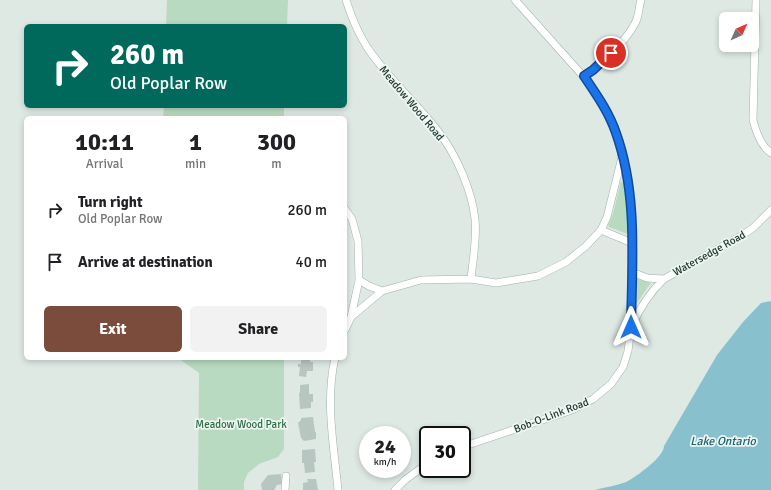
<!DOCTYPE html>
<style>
body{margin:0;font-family:Signika,sans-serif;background:#f2f2f2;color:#202124;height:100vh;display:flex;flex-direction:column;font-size:15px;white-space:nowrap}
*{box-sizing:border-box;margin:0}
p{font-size:13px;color:#757577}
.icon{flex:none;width:22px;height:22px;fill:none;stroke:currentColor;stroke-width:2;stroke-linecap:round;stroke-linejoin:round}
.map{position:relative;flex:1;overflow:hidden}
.side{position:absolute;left:24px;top:116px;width:323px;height:244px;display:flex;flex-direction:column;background:#fff;border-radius:6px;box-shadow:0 2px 6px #0003}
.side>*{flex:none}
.top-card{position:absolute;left:24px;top:24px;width:323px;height:84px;border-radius:6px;box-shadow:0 2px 6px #0003;background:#00695c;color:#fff;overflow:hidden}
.needle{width:26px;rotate:45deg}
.buttons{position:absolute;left:719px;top:12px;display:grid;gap:8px}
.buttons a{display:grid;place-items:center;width:40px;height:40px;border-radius:6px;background:#fff;box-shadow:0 2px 6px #0003;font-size:20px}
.speed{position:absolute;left:359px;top:426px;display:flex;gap:8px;font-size:20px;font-weight:700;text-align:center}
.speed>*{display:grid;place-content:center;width:52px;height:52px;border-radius:50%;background:#fff;box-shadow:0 2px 6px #0003;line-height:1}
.speed small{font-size:10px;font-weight:400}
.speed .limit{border:2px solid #111;border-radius:6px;background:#fff;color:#111}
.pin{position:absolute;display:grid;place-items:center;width:34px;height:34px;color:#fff;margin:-17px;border:2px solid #fff;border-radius:50%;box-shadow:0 1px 4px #0007}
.me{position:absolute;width:44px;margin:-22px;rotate:0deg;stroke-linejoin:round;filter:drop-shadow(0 0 3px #0008)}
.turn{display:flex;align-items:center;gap:14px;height:84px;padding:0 20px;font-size:18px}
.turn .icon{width:52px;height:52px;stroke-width:2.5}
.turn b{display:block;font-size:28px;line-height:34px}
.eta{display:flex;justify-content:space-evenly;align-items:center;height:68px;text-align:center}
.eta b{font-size:24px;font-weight:700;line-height:28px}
.button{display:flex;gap:8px;margin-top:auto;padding:8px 20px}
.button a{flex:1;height:46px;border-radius:6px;background:#7b4c3c;color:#fff;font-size:16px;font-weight:700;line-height:46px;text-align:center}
.button a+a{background:#f2f2f2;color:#202124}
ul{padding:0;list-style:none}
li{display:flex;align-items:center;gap:12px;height:52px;padding:0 20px}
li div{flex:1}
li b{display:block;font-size:15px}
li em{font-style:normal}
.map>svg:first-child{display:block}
.green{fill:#b8dac1}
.water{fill:#88c1cd}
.building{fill:#b7c6c0}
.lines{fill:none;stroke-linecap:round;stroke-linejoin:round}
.street-casing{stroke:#a1b0ab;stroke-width:8}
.street{stroke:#fff;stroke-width:7}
.route-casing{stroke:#114b97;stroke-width:10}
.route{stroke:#1a73e8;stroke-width:7}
.labels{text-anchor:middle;stroke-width:3.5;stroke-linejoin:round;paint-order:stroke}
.street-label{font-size:11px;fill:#203832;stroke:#eef6f2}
.park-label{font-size:11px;fill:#2d6d46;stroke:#eef6f2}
.water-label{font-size:12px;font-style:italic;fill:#1e6170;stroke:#eef6f2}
</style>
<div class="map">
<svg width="771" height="490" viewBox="0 0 771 490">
<rect width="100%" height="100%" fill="#dee9e4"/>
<path class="green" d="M167 0H288L287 26H166Z
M164 106H284V118H163Z
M621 181 625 184 630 235 609 227 608 225 613 214Z
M635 278 651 283 647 288 634 308Z
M178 358H284V449L278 457 259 464 248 473 244 482V490H198L199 373Z"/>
<path class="water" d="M771 301V490H595C605 487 616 486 626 482 636 477 664 457 664 446L717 355 743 322 761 303Z"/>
<path class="building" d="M301 358H310V362H313V371H307L306 377 299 376 300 367H298V364H301Z
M309 384V394H313V402H311V408L300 409 299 394 300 392V385Z
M313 417 315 432H316V439L304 441 301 438 298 423 301 420V418Z
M315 449 316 462H314L315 472 305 473 304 463H302V450Z
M281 474 282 484 277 485 274 490H262L261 484 268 475Z
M307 479H316L318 490H303V483L308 482Z"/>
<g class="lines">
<g class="street-casing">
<path id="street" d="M346 0C351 16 358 33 367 47 388 79 418 104 441 135 457 157 472 191 475 219 477 239 473 259 471 279
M756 0 753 120C756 132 761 146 771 153
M584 77C601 66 630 37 637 19 639 13 639 6 641 0
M345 209 352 219 358 241 359 280 351 317
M601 230 632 243
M632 272 647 278 664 279
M359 280 369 286 382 291
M632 325C640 308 650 292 664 279L741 236 753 228 771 210
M345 330 351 317 382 291 421 280 471 279 496 283 538 276 566 262 586 246 601 230 607 217 622 157
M335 358C325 401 334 447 338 490
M462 447 572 410 593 399 611 384 623 367 628 351 631 327 632 239 629 184 616 133 601 101 584 77 515 0
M285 490 286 476
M395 490 405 480 428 463"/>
</g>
<use href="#street" class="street"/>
</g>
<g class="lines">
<g class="route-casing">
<path id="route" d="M611 53 593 70 584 76C596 94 609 112 616 133 638 194 632 262 631 327"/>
</g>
<use href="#route" class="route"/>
</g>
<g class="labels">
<g class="street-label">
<text transform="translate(412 103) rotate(50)" y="4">Meadow Wood Road</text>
<text transform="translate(709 253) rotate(-29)" y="4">Watersedge Road</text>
<text transform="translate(551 415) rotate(-21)" y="4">Bob-O-Link Road</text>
</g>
<g class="park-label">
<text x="241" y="428">Meadow Wood Park</text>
</g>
<g class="water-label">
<text x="723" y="445">Lake Ontario</text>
</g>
</g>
</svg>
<div class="buttons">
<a><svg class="needle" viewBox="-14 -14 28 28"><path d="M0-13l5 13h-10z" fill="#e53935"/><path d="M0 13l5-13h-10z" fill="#757577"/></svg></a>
</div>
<div class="speed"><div>24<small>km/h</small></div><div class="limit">30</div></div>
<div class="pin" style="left:611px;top:53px;background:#d93025"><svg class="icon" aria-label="arrive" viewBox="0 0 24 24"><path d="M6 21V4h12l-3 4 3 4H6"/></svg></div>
<svg class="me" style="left:631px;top:327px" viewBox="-20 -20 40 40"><path d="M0-17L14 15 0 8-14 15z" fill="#1a73e8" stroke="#fff" stroke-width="4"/></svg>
<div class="top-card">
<div class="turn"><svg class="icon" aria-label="right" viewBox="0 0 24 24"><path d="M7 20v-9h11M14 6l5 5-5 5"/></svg><div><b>260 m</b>Old Poplar Row</div></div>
</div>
<section class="side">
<div class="eta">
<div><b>10:11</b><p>Arrival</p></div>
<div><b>1</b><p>min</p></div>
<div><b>300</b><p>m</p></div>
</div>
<ul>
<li><svg class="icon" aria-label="right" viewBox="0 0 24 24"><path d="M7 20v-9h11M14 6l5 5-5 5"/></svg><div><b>Turn right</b><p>Old Poplar Row</p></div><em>260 m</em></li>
<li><svg class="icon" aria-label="arrive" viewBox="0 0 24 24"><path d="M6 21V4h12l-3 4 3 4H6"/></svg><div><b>Arrive at destination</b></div><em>40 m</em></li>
</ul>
<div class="button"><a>Exit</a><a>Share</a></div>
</section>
</div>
